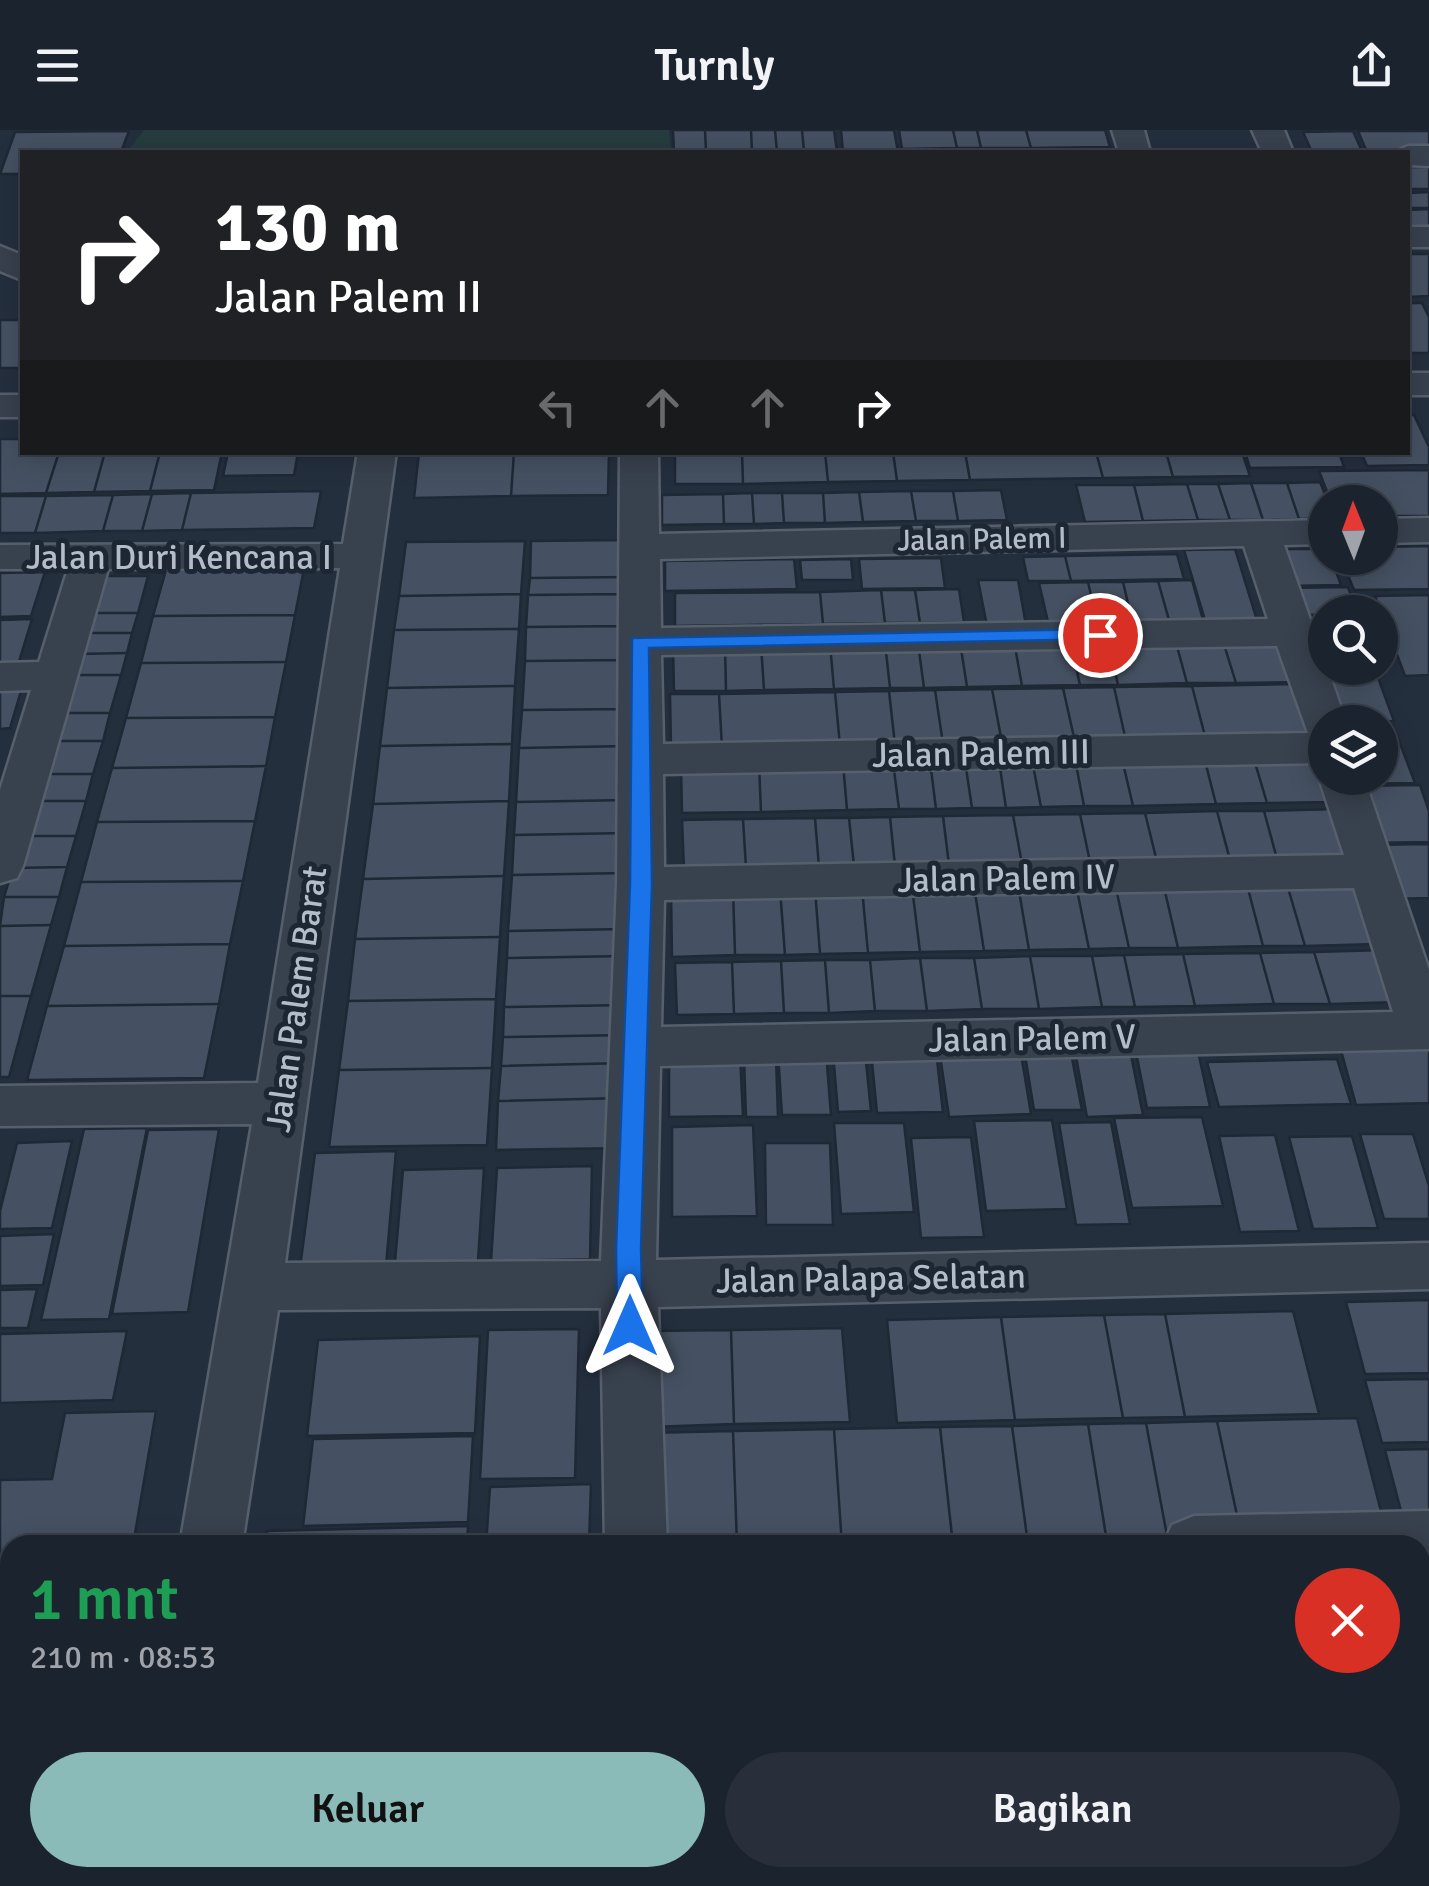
<!DOCTYPE html>
<html lang="id">
<meta charset="utf-8">
<style>
body{margin:0;font-family:Signika,sans-serif;background:#282f3a;color:#f1f3f6;height:100vh;display:flex;flex-direction:column;font-size:38px;white-space:nowrap}
*{box-sizing:border-box;margin:0}
p{font-size:32px;color:#a0a4aa}
.icon{flex:none;width:55px;height:55px;fill:none;stroke:currentColor;stroke-width:2;stroke-linecap:round;stroke-linejoin:round}
.map{position:relative;flex:1;overflow:hidden}
.side{position:absolute;left:0px;top:1405px;width:1430px;height:352px;display:flex;flex-direction:column;background:#1b232e;border-radius:30px 30px 0 0;box-shadow:0 5px 25px #0003,0 0 0 2px #39404a}
.side>*{flex:none}
.top-card{position:absolute;left:20px;top:20px;width:1390px;height:305px;border-radius:0px;box-shadow:0 5px 25px #0003,0 0 0 2px #39404a;background:#202124;color:#fff;overflow:hidden}
.needle{width:65px;rotate:359deg}
.controls{position:absolute;left:1308px;top:355px;display:grid;gap:20px}
.controls a{display:grid;place-items:center;width:90px;height:90px;border-radius:50%;background:#1b232e;box-shadow:0 5px 25px #0003,0 0 0 2px #39404a;font-size:50px}
.pin{position:absolute;display:grid;place-items:center;width:85px;height:85px;color:#fff;margin:-42px;border:5px solid #fff;border-radius:50%;box-shadow:0 2px 10px #0007}
.me{position:absolute;width:110px;margin:-55px;rotate:0deg;stroke-linejoin:round;filter:drop-shadow(0 0 8px #0008)}
.turn{display:flex;align-items:center;gap:35px;height:210px;padding:0 30px;font-size:45px}
.turn .icon{width:130px;height:130px;stroke-width:2.5}
.turn b{display:block;font-size:70px;line-height:85px}
.lanes{display:flex;align-items:center;height:95px;padding:0 30px;background:#0003;justify-content:center;gap:50px;direction:ltr}
.lanes .off{opacity:.35}
.round{display:grid;place-items:center;flex:none;width:105px;height:105px;border-radius:52px;background:#282f3a}
.summary{display:flex;align-items:center;justify-content:space-between;height:170px;padding:0 30px}
h1{font-size:60px;font-weight:600;line-height:75px;color:#1e9e55}
.action{display:flex;gap:20px;margin-top:auto;padding:20px 30px}
.action a{flex:1;height:115px;border-radius:60px;background:#8bbbb9;color:#111;font-size:40px;font-weight:600;line-height:115px;text-align:center}
.action a+a{background:#282f3a;color:#f1f3f6}
header{display:flex;justify-content:space-between;align-items:center;height:130px;padding:0 30px;background:#1b232e;font-size:45px;font-weight:600}
.map>svg:first-child{display:block}
.green{fill:#263c3f}
.building{fill:#455162;stroke:#1f2835;stroke-width:2.5}
.lines{fill:none;stroke-linecap:round;stroke-linejoin:round}
.minor-casing{stroke:#565f6c;stroke-width:5}
.minor{fill:#38414e;fill-rule:evenodd}
.route{fill:#1a73e8;stroke:#114b97;stroke-width:2.5}
.labels{text-anchor:middle;stroke-width:10;stroke-linejoin:round;paint-order:stroke}
.far-street-label{font-size:30px;fill:#b4bcc9;stroke:#1d2633}
.street-label{font-size:35px;fill:#b4bcc9;stroke:#1d2633}
</style>
<header><svg class="icon" aria-label="menu" viewBox="0 0 24 24"><path d="M4 6h16M4 12h16M4 18h16"/></svg>Turnly<svg class="icon" aria-label="share" viewBox="0 0 24 24"><path d="M12 15V3M7 8l5-5 5 5M5 13v7h14v-7"/></svg></header>
<div class="map">
<svg width="1429" height="1756" viewBox="0 0 1429 1756">
<rect width="100%" height="100%" fill="#242f3e"/>
<path class="green" d="M144 0H669L671 22H127Z"/>
<path class="building" d="M673 0H705L706 22H674Z
M705 0H751L752 22H706Z
M751 0H775L777 22H752Z
M775 0H802L804 22H777Z
M802 0H834L837 22H804Z
M841 0H894L898 22H843Z
M899 0H953L957 18 902 19Z
M953 0H977L981 18H957Z
M977 0H1026L1031 18H981Z
M1026 0H1105L1110 17 1031 18Z
M129 1 121 22H22V44H0L15 2Z
M1353 1 1361 19 1311 20 1303 2Z
M1358 1H1429V19L1366 20Z
M1408 37H1429V59H1408Z
M1429 62V78H1408V63Z
M1429 79V102H1408V80Z
M1408 124H1429V166L1408 167Z
M1408 173H1422L1429 187V223H1408Z
M0 190H22V238H0Z
M1408 285H1414L1429 317V335L1367 336 1361 322H1408Z
M0 309H22V322H59L46 363 0 364Z
M59 322H105L94 362 46 363Z
M105 322H160L150 361 94 362Z
M160 322H222L214 360 150 361Z
M228 322H298L294 345 223 346Z
M419 322H514L511 366 414 368Z
M514 322H609L608 365 511 366Z
M675 322H742L743 354H675Z
M742 322H825L828 352 743 354Z
M825 322H893L897 351 828 352Z
M893 322H965L970 350 897 351Z
M965 322H1096L1103 348 970 350Z
M1096 322H1166L1173 347 1103 348Z
M1166 322H1242L1250 346 1173 347Z
M1245 322H1339L1344 337 1250 338Z
M1429 340V386H1380V372H1331L1319 341Z
M1320 352 1328 372 1325 389H1299L1287 353Z
M1251 353 1263 390H1230L1218 354Z
M1251 353H1287L1299 389 1263 390Z
M1187 354H1218L1230 390H1198Z
M1187 354 1198 390 1143 391 1134 355Z
M1076 355H1134L1143 391 1085 392Z
M1001 360 1007 390 958 391 953 361Z
M321 361 314 398 182 400 191 363Z
M911 361H953L958 391H916Z
M911 361 916 391 863 392 859 362Z
M859 362 863 392 825 393 823 363Z
M191 363 182 400 142 401 152 364Z
M752 363 754 394H724L723 364Z
M752 363H782L784 393 754 394Z
M782 363H823L825 393H784Z
M152 364 142 401H103L113 365Z
M723 364 724 394 662 395V365Z
M113 365 103 401 35 403 46 366Z
M0 366H46L35 403H0Z
M629 410V447L530 448 531 411Z
M525 411 521 464 399 466 406 412Z
M1429 416V459L1354 460 1341 428H1380V417Z
M1235 419 1260 500H1208L1184 420Z
M1271 419H1325V428H1331L1341 455 1284 456Z
M1177 424 1184 449 1071 451 1065 426Z
M1065 426 1071 451H1028L1023 427Z
M941 428 945 458 862 459 859 429Z
M794 429 797 459 665 461V431Z
M851 429 853 450H802L800 430Z
M304 439 295 485 153 486 166 440Z
M45 442 31 486 0 487V443Z
M101 446H148L138 483H90Z
M629 447 628 464 528 465 530 448Z
M978 450H1018L1026 495 987 496Z
M1192 450 1203 490H1169L1158 451Z
M1158 451 1169 490 1132 491 1123 452Z
M1088 452 1097 491 1048 492 1039 453Z
M1088 452H1123L1132 491H1097Z
M1348 457 1357 482 1294 486 1284 458Z
M959 459 964 492 920 493 915 460Z
M881 460 885 493 823 494 820 462Z
M881 460H915L920 493H885Z
M820 462 823 494 675 496V463Z
M521 464 519 499 394 500 399 466Z
M628 464V496L526 497 528 465Z
M1429 465V545L1405 546 1375 466Z
M90 483H138L132 503H84Z
M295 485 286 532 141 533 153 486Z
M32 489 17 538H0V490Z
M628 496V530L525 531 526 497Z
M519 499 515 556 387 558 394 500Z
M84 503H132L127 523 78 524Z
M1287 507 1302 552 1236 553 1222 508Z
M1222 508 1236 553H1187L1175 509Z
M1175 509 1187 553 1118 555 1108 510Z
M1070 510 1080 555 1022 556 1014 511Z
M1070 510H1108L1118 555H1080Z
M1014 511 1022 556 967 557 960 512Z
M960 512 967 557 924 558 918 513Z
M885 513 890 558 834 559 830 514Z
M885 513H918L924 558H890Z
M830 514 834 559 764 560 761 515Z
M725 515 726 561H674L673 516Z
M725 515H761L764 560 726 561Z
M127 523 121 545H71L78 524Z
M628 530V579L522 580 525 531Z
M286 532 275 587 126 588 141 533Z
M71 545H121L110 583H60Z
M1377 545 1394 591 1329 592 1314 546Z
M0 554H23L10 598 0 599Z
M1302 554 1319 608 1206 610 1192 556Z
M515 556 512 614 380 616 387 558Z
M1192 556 1206 610 1126 611 1114 557Z
M1114 557 1126 611 1075 612 1063 558Z
M1063 558 1075 612 1002 613 992 559Z
M992 559 1002 613 943 614 935 560Z
M935 560 943 614 895 615 889 561Z
M889 561 895 615 840 616 835 562Z
M835 562 840 616 722 618 719 564Z
M670 564H719L722 618 671 619Z
M628 579V616L519 618 522 580Z
M60 583H110L103 611H52Z
M275 587 266 636 112 638 126 588Z
M1380 595H1393L1415 653 1350 654 1348 648H1380Z
M52 611H103L93 644H41Z
M512 614 509 671 373 674 380 616Z
M628 616 627 670 516 672 519 618Z
M1317 625 1332 672 1267 673 1253 626Z
M1253 626 1267 673 1216 674 1204 627Z
M1204 627 1216 674 1133 676 1122 629Z
M1075 629H1122L1133 676H1084Z
M1075 629 1084 676 1041 677 1032 630Z
M1032 630 1041 677 1006 678 999 631Z
M930 631H965L972 678 936 679Z
M930 631 936 679H899L893 632Z
M965 631H999L1006 678H972Z
M893 632 899 679 847 680 843 633Z
M843 633 847 680 761 682 759 634Z
M759 634 761 682 682 683 681 636Z
M266 636 255 691 97 692 112 638Z
M41 644H93L86 671H33Z
M1420 655 1429 681V712L1368 713 1349 656Z
M627 670V703L514 705 516 672Z
M33 671H86L76 706H22Z
M509 671 504 746 363 749 373 674Z
M1340 679 1356 728 1277 729 1264 681Z
M1217 681 1230 730 1157 732 1145 683Z
M1217 681H1264L1277 729 1230 730Z
M1145 683 1157 732H1090L1080 684Z
M1080 684 1090 732 1022 734 1013 685Z
M1013 685 1022 734 949 735 943 686Z
M943 686 949 735 895 736 890 687Z
M890 687 895 736H854L849 688Z
M815 688 819 737 746 738 743 689Z
M815 688H849L854 736 819 737Z
M743 689 746 738 684 740 682 690Z
M255 691 243 751 81 752 97 692Z
M627 703 626 743 512 745 514 705Z
M22 706H76L67 737 13 738Z
M1429 714V768L1388 769 1370 715Z
M67 737 59 767H4L13 738Z
M626 743V799L508 801 512 745Z
M504 746 500 807 355 809 363 749Z
M1357 749 1378 814 1305 816 1286 751Z
M243 751 230 814 64 816 81 752Z
M1246 751 1263 816 1178 818 1163 753Z
M1246 751H1286L1305 816H1263Z
M1163 753 1178 818H1129L1115 754Z
M1115 754 1129 818 1089 819 1076 755Z
M1018 755 1029 820 984 821 974 756Z
M1018 755H1076L1089 819 1029 820Z
M974 756 984 821 920 822 912 757Z
M912 757 920 822 868 823 862 758Z
M862 758 868 823 820 824 815 759Z
M780 759 785 825H735L733 760Z
M780 759H815L820 824 785 825Z
M733 760 735 825 672 827 671 761Z
M4 767H59L51 795 0 796Z
M51 795 31 866H0V796Z
M626 799V826L507 828 508 801Z
M500 807 496 869 348 871 355 809Z
M230 814 219 874 47 876 64 816Z
M1385 820 1401 872 1330 874 1314 822Z
M1314 822 1330 874H1274L1260 823Z
M1260 823 1274 874 1195 876 1183 824Z
M1183 824 1195 876 1135 877 1124 825Z
M1124 825 1135 877H1102L1092 826Z
M626 826V875L504 877 507 828Z
M1030 826H1092L1102 877 1039 879Z
M1030 826 1039 879H982L974 828Z
M920 828H974L982 879 927 881Z
M920 828 927 881H875L870 830Z
M825 830H870L875 881 829 883Z
M825 830 829 883H784L781 831Z
M781 831 784 883 734 884 732 832Z
M732 832 734 884 677 885 675 833Z
M0 866H31L9 947H0Z
M496 869 492 938 339 940 348 871Z
M219 874 204 948 27 950 47 876Z
M626 875V905L503 907 504 877Z
M626 905 625 933 501 936 503 907Z
M1339 913 1429 918V973L1356 975Z
M1197 916 1210 977 1147 978 1135 917Z
M1070 918 1082 980H1034L1024 919Z
M1130 920 1143 985 1087 987 1075 921Z
M871 921H936L943 982 877 983Z
M826 922 831 985H782L778 923Z
M865 922 871 981 838 982 833 923Z
M740 924 743 986 669 987V925Z
M1021 924 1031 984 949 987 940 925Z
M744 928H776L778 987H746Z
M1337 929 1351 974 1219 977 1207 932Z
M625 933V968L498 971 501 936Z
M492 938 487 1015 329 1017 339 940Z
M625 968V1018L496 1020 498 971Z
M1202 987 1223 1076 1132 1078 1114 988Z
M1052 990 1067 1079 986 1081 974 991Z
M1111 992 1130 1094 1076 1095 1059 993Z
M834 993H904L914 1082 841 1084Z
M753 995 757 1086 672 1087V997Z
M147 998 109 1189 41 1190 84 999Z
M219 999 188 1182 112 1184 148 1000Z
M1360 1004H1413L1429 1056V1089H1384Z
M1275 1005 1299 1101 1240 1102 1219 1006Z
M1352 1006 1378 1098 1313 1099 1289 1007Z
M971 1007 984 1107 921 1108 911 1008Z
M72 1011 52 1098 0 1099V1081L17 1013Z
M765 1013H830L833 1095H766Z
M396 1021 386 1136 300 1138 315 1023Z
M592 1036 590 1129 491 1131 497 1038Z
M484 1038 478 1131 395 1132 403 1040Z
M54 1104 43 1155 0 1156V1106Z
M37 1159 28 1198H0V1160Z
M1429 1170V1243L1365 1244 1346 1172Z
M1293 1181 1319 1284 1185 1287 1165 1184Z
M1165 1184 1185 1287 1123 1288 1104 1185Z
M1104 1185 1123 1288 1015 1290 1001 1187Z
M1001 1187 1015 1290 897 1293 887 1190Z
M842 1198 850 1292 734 1294 731 1200Z
M579 1199 575 1348 480 1349 488 1200Z
M731 1200 734 1294 650 1297 649 1201Z
M127 1201 113 1270 0 1273V1204Z
M480 1206 475 1303 307 1306 318 1210Z
M1429 1249V1312L1382 1313 1365 1250Z
M156 1281 133 1415H10V1480H0V1350L52 1349 65 1283Z
M1357 1288 1387 1405 1242 1409 1217 1291Z
M1217 1291 1242 1409 1168 1411 1146 1293Z
M1146 1293 1168 1411 1107 1412 1088 1294Z
M1088 1294 1107 1412 1028 1414 1012 1296Z
M1012 1296 1028 1414 953 1415 940 1297Z
M940 1297 953 1415H842L834 1299Z
M834 1299 842 1415H737L733 1301Z
M733 1301 737 1415H646L645 1303Z
M473 1306 468 1392 303 1396 313 1309Z
M1429 1319V1399L1406 1400 1385 1320Z
M591 1354 589 1415H486L490 1357Z
M468 1396 467 1415H265L267 1401Z
M1420 1419H1429V1514H1420Z
M0 1494H10V1582H0Z
M0 1599H10V1730H0Z
M1420 1674H1429V1756H1399L1397 1748H1420Z
M0 1741 10 1742V1748H29L27 1756H0Z
M515 1748H617V1756H515Z
M705 1748H789V1756H705Z
M801 1748H854L855 1756H801Z
M867 1748H964L965 1756H868Z
M982 1748H1056L1057 1756H983Z
M1071 1748H1152L1153 1756H1072Z
M1171 1748H1295L1297 1756H1172Z
M1303 1748H1387L1388 1756H1305Z"/>
<g class="lines">
<g class="minor-casing">
<path id="minor" d="M1112 0H1144L1150 22H1119Z
M1252 0H1284L1293 22H1262Z
M1408 16H1429V36L1408 35V22H1395Z
M1408 97H1429V117H1408Z
M0 116 22 125V150L0 141Z
M1408 243H1429V265H1408Z
M0 265H22V287H0Z
M358 322H396L285 1133 601 1131 617 754 620 322H658L659 404 1325 390V414L1284 415 1346 592H1325V633L663 644 664 737 1344 725 1319 648 1325 639V648H1364L1429 840V919L660 936 656 1130 1429 1113V1159L658 1177 667 1415H605L601 1178 278 1180 242 1415H180L252 994 0 996V956L258 953 340 438 108 439 23 736 17 748 0 753V660L31 560 0 561V533L39 532 68 439H0V415L343 414ZM1244 416 1268 489 661 498 660 429ZM1277 516 1308 603 663 614 661 525ZM1354 758 1393 882 661 897 664 770Z
M1429 388V412L1380 413V389Z
M1429 1381V1437L1420 1438V1415H1163L1172 1395 1194 1386Z
M1429 1613V1679L1420 1680V1614Z
M122 1748H190L188 1756H120Z
M605 1748H673V1756H605Z"/>
</g>
<use href="#minor" class="minor"/>
</g>
<path class="route" d="M1100 499 1107 500V509L649 518 652 754 641 1119 643 1196 639 1204 630 1207 621 1204 617 1196 616 1119 630 754 632 508Z"/>
<g class="labels">
<g class="far-street-label">
<text transform="translate(982 409) rotate(-1)" y="10">Jalan Palem I</text>
</g>
<g class="street-label">
<text x="179" y="439">Jalan Duri Kencana I</text>
<text transform="translate(981 623) rotate(-1)" y="12">Jalan Palem III</text>
<text transform="translate(1006 748) rotate(-1)" y="12">Jalan Palem IV</text>
<text transform="translate(296 869) rotate(-82)" y="12">Jalan Palem Barat</text>
<text transform="translate(1032 908) rotate(-1)" y="12">Jalan Palem V</text>
<text transform="translate(871 1148) rotate(-1)" y="12">Jalan Palapa Selatan</text>
</g>
</g>
</svg>
<div class="controls">
<a><svg class="needle" viewBox="-14 -14 28 28"><path d="M0-13l5 13h-10z" fill="#e53935"/><path d="M0 13l5-13h-10z" fill="#a0a4aa"/></svg></a>
<a><svg class="icon" aria-label="search" viewBox="0 0 24 24"><circle cx="10" cy="10" r="6"/><path d="M15 15l6 6"/></svg></a>
<a><svg class="icon" aria-label="layers" viewBox="0 0 24 24"><path d="M12 4l9 5-9 5-9-5zM3 14l9 5 9-5"/></svg></a>
</div>
<div class="pin" style="left:1100px;top:505px;background:#d93025"><svg class="icon" aria-label="arrive" viewBox="0 0 24 24"><path d="M6 21V4h12l-3 4 3 4H6"/></svg></div>
<svg class="me" style="left:630px;top:1196px" viewBox="-20 -20 40 40"><path d="M0-17L14 15 0 8-14 15z" fill="#1a73e8" stroke="#fff" stroke-width="4"/></svg>
<div class="top-card">
<div class="turn"><svg class="icon" aria-label="right" viewBox="0 0 24 24"><path d="M7 20v-9h11M14 6l5 5-5 5"/></svg><div><b>130 m</b>Jalan Palem II</div></div>
<div class="lanes"><svg class="icon off" aria-label="left" viewBox="0 0 24 24"><path d="M17 20v-9H6M10 6l-5 5 5 5"/></svg><svg class="icon off" aria-label="ahead" viewBox="0 0 24 24"><path d="M12 20V5M6 11l6-6 6 6"/></svg><svg class="icon off" aria-label="ahead" viewBox="0 0 24 24"><path d="M12 20V5M6 11l6-6 6 6"/></svg><svg class="icon" aria-label="right" viewBox="0 0 24 24"><path d="M7 20v-9h11M14 6l5 5-5 5"/></svg></div>
</div>
<section class="side">
<div class="summary"><div><h1>1 mnt</h1><p>210 m · 08:53</p></div><a class="round" style="background:#d93025;color:#fff"><svg class="icon" aria-label="close" viewBox="0 0 24 24"><path d="M6 6l12 12M18 6L6 18"/></svg></a></div>
<div class="action"><a>Keluar</a><a>Bagikan</a></div>
</section>
</div>
